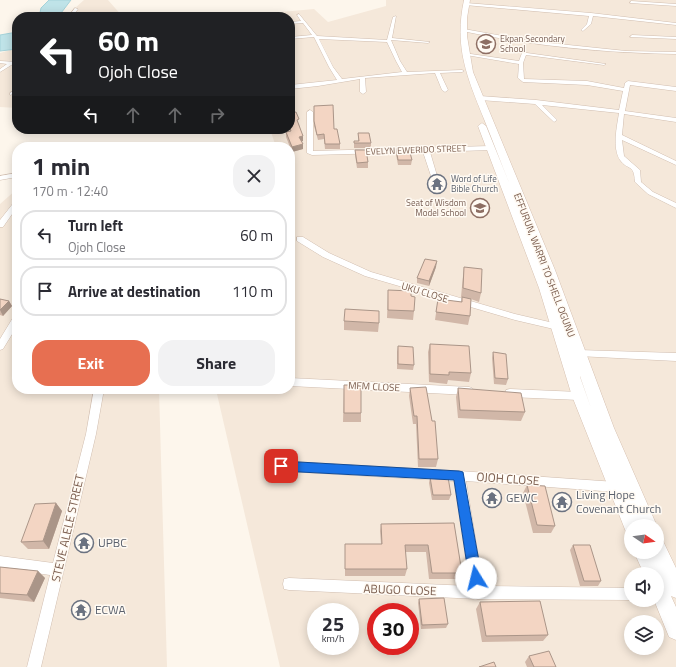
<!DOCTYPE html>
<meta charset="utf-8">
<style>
body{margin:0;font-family:"Titillium Web",sans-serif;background:#f2f2f3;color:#2b2b33;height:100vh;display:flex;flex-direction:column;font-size:15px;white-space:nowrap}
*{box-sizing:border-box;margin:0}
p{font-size:13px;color:#7c7c81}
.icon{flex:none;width:22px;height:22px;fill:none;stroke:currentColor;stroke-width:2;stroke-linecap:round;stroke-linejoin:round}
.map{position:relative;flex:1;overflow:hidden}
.side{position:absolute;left:12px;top:142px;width:283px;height:252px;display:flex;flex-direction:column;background:#fff;border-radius:16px;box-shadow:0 2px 10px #0003}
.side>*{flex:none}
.guide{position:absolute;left:12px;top:12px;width:283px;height:122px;border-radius:16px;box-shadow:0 2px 10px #0003;background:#202124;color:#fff;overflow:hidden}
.needle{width:26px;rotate:103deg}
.tools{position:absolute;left:624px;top:519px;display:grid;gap:8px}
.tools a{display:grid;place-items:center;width:40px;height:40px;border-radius:50%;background:#fff;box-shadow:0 2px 10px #0003;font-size:20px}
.speed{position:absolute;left:307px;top:603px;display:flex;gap:8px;font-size:20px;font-weight:700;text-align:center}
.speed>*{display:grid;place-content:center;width:52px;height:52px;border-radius:50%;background:#fff;box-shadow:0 2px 10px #0003;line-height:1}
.speed small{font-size:10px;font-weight:400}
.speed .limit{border:6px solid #d22;background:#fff;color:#111}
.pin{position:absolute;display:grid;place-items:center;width:34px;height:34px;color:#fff;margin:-17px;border-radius:8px;box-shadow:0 2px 6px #0006}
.me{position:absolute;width:44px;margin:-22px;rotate:351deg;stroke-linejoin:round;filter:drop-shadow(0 0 3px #0008)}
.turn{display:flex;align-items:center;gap:14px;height:84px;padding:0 20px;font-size:18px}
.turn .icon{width:52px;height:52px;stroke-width:2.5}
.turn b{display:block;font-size:28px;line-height:34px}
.lanes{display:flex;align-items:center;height:38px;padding:0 20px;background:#0003;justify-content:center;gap:20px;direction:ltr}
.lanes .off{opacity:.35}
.round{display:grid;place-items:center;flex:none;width:42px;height:42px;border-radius:16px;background:#f2f2f3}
.headline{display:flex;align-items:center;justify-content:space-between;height:68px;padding:0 20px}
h1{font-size:24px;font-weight:700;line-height:30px}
.cta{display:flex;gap:8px;margin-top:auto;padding:8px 20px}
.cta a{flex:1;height:46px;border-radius:16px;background:#e76f51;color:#fff;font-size:16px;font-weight:700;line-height:46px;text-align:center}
.cta a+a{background:#f2f2f3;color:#2b2b33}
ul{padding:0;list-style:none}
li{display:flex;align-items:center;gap:12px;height:50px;margin:0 8px 6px;padding:0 12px;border:2px solid #e1e1e2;border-radius:16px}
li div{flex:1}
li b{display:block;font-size:15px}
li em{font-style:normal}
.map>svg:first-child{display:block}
.residential{fill:#f5e8da;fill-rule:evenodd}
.water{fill:#bfe3e8;stroke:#a5d3da}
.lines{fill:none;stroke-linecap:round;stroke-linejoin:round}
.street-casing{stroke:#d1beb0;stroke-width:1}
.secondary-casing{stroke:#d6c0b0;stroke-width:1}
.street{fill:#fff;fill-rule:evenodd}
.secondary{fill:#fff;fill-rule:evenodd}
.wall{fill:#d1b7a8}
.shaded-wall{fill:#aa9588}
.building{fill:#f3d5c3;stroke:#aa9588}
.route{fill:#1a73e8;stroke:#114b97}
.labels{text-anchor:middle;stroke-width:3;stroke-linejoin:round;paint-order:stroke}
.far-education-label{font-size:9px;fill:#785e54;stroke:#fffaf3;text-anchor:start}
.far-street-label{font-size:9px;fill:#7a5c4d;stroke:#fffaf3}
.far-worship-label{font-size:9px;fill:#5b616d;stroke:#fffaf3;text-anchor:start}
.street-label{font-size:10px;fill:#7a5c4d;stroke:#fffaf3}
.near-street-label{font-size:12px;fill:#7a5c4d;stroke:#fffaf3}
.near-worship-label{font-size:12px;fill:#5b616d;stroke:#fffaf3;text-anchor:start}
</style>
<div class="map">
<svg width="676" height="667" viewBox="0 0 676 667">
<rect width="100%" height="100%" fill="#fdf6ec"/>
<path class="residential" d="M84 0H108L123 17H65Z
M386 0H676V667H280L217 394 218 389H290V147H276L270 129H290V17H256L260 14 314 9 328 22 386 6ZM631 526H657V552H631ZM631 574H657V600H631ZM316 612H350V646H316ZM376 612H410V646H376ZM631 622H657V648H631Z
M17 48V108L0 107V53Z
M17 189V389H159L167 667H0V204Z"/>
<path class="water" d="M49 0H71L58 17H39L41 8Z
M17 32V49L0 51V35Z"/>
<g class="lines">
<g class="street-casing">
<path id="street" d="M631 1 676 4V6L630 3Z
M466 3 591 13 676 23V25L593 16 591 24 583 31 581 30 587 24 589 16 465 5Z
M75 8 78 9 72 17H68Z
M299 14 317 36 387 40 393 17 396 16 392 38 430 42 428 43 391 40 400 61 407 72 462 70 464 71 462 72 440 73 448 90 445 92 442 90 435 73 365 78 366 92 363 94 360 92V79L318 86 290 89V85L337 80 329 67 314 37 290 39V37L312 35 303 23 290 24V22L301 21 297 15ZM319 39 387 42 396 61 402 72 342 79 333 67Z
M464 29 530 41 626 51 676 52V54C604 53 533 46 462 31Z
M632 35 676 37V39L630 37Z
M464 53 519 61 522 53H527L606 64 604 65 526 55 523 63 524 79 587 81 624 88 625 83 628 81 676 87V91L630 85 625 111 676 118V122L624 114 622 135 676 161V165L622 140 624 156 640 170 641 182 653 192 676 203V208L648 194 635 182C634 163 628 171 620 160 612 148 617 126 619 113L542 105 557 120 554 122 535 104 480 100 477 98 480 96 536 100 619 110 623 91 587 85 523 82 518 78 519 64 466 55H464Z
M0 61 17 62V64H13L0 72V69L7 64 0 63Z
M17 89V93L10 95V93Z
M310 110 313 112V151L490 146 493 148 490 150 430 152 438 179 435 181 432 179 423 152 312 155 307 153V112Z
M17 173V177L0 180V176Z
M17 200V207L3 227H0V220L15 201Z
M297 237H303L329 253 371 272 515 314 558 324 562 327 558 330 515 320 365 276 323 257 297 241Z
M17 315V326L3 349 0 350V339L14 316Z
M578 350 676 353V361L578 356 575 355 573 353 575 351Z
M290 378 469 387 472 388 474 391 472 394 469 395 290 386Z
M94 389H104L96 434 41 667H27L50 575 0 568V556L53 563 86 434Z
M510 389 579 392 583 393 584 396 583 399 579 400 510 397 506 396 505 393 506 390Z
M281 461 459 471 616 482 620 483 622 487 620 491 616 492 466 481 483 586 631 588V600H632L478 599 289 590 284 589 283 584 284 579 289 578 470 586 454 481 281 471 277 469 275 466 277 463Z"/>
</g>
<g class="secondary-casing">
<path id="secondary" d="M464 0H470L467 18V36L473 72 555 270 614 428 657 526H631V534L626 532 572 396 539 288 478 126 482 123 486 126 510 185C501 163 493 141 484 119 467 77 454 47 464 0ZM580 376V377L591 408Z
M657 538 663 541 676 568V598L671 596 676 607V640L669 637 654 600H657V574H644L634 552H657Z"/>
</g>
<use href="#street" class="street"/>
<use href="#secondary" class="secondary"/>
</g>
<path class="wall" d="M314 106 334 129 340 144V149H325L324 139 318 140 314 126Z
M290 113 299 124 303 141H302L303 149 292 152 286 137V132H290L289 129H290Z
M358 133 371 143V148H354V141H358Z
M396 149 412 160 411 165H398L396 154Z
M355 150 368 162V168H357L355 155Z
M436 267 429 286 417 283V278Z
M464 267 481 293 479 302 471 299 470 316 468 325 435 320 438 299 461 302 462 297H461L463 276Z
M388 290 411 296 414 311 413 320 387 318Z
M0 299 9 301 12 306 3 316 0 315Z
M344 321 379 323 378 332 344 330Z
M430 344 471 373 469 382 448 380 447 384 429 382 428 352Z
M398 346 414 365 413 370 397 369V352Z
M493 352 508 379 506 385 494 384 492 358Z
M344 385 361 413V422H343Z
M410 388 438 459 436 467H418L416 424H413L409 396Z
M458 388 525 412 521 421 458 418 456 397Z
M430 477 451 495 449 500H432L429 483Z
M527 485 555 526 551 533H533L523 493Z
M56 503 62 511 49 549H28L21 542Z
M454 523 462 573 459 579H429L426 552H405L407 569 405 576H345V544H381L380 531 381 524Z
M573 545 601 581 598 586H580L570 550Z
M0 567 38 571 45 578 34 602 0 598Z
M419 599 448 624 446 628 421 629 418 603Z
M480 602 548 635 543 641 482 642 476 609Z
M529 656 556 667H527L525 662Z"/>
<path class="shaded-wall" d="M303 136V141L300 142 299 137Z
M303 144V149L292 152V147Z
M437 261 436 267 429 286V281Z
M9 301 12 306 3 316 0 310Z
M56 503 62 511 49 549 43 541Z
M38 571 45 578 34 602 27 595Z"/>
<path class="building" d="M333 105 334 129H337L340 144H325L324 134 317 135 314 121V106Z
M296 112 299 119 297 120 303 136 299 137 303 144 292 147 286 132 291 131 290 128V113Z
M358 133H369L371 143H354V141H359Z
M396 149H409L412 160H398Z
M355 150H366L368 162 357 163Z
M425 259 437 261 429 281 417 278Z
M464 267 482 269 481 293 463 288Z
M388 290 411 291V296L415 297 414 311 388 310Z
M462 297 471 299 470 316 436 312 438 299 462 302Z
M0 299 9 301 0 310Z
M345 309 379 311V323L344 321Z
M430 344 469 346 471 373 449 372V375L430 374Z
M398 346 413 347 414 365 398 364Z
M493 352 506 354 508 379 495 378Z
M344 385H361V413H344Z
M426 387 432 421H435L438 459H419L417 416H414L410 388Z
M458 388 521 393 525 412 460 410Z
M430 477H448L451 495H433Z
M527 485 545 486 555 526 537 525Z
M56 503 43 541 21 542 35 504Z
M454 523 462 573H432L428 545H405L407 569H345V544H382L381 524Z
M573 545H590L601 581H584Z
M0 567 38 571 27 595 0 593Z
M444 598 448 624 422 625 419 599Z
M540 601 548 635 486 636 480 602Z
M549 651 556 667H534L529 656Z
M494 662 496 667H479Z"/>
<path class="route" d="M281 461 459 471 463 472 482 578 480 583 476 585 471 583 469 578 454 480 281 471 277 469 275 466 277 462Z"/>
<defs>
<g id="university-ring" transform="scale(1)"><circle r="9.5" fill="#fffaf3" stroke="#8d6e63" stroke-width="1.5"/><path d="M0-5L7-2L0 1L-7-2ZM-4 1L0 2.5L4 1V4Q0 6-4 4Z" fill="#8d6e63"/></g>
<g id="temple-ring" transform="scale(1)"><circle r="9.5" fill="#fffaf3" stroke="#6b7280" stroke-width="1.5"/><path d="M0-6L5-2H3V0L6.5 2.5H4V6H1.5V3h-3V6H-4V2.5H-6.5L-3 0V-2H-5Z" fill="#6b7280"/></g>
<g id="school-ring" transform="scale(1)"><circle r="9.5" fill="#fffaf3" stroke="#8d6e63" stroke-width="1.5"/><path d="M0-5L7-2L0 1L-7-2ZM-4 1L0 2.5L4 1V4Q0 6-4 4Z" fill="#8d6e63"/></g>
</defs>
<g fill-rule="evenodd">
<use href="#university-ring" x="486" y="44"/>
<use href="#temple-ring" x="437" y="184"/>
<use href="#school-ring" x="480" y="208"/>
<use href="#temple-ring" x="492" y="498"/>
<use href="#temple-ring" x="562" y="502"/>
<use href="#temple-ring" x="84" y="543"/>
<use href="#temple-ring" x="81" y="610"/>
</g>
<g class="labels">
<g class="far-education-label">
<text x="500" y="42">Ekpan Secondary<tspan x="500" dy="10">School</tspan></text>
<text x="466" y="206" text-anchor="end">Seat of Wisdom<tspan x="466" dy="10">Model School</tspan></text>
</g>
<g class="far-street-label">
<text transform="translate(416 150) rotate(-2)" y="3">EVELYN EWERIDO STREET</text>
</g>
<g class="far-worship-label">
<text x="451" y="182">Word of Life<tspan x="451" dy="10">Bible Church</tspan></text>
</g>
<g class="street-label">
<text transform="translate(545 265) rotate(69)" y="4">EFFURUN, WARRI TO SHELL OGUNU</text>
<text transform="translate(425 292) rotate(17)" y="4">UKU CLOSE</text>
<text transform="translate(374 386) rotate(3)" y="4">MFM CLOSE</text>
</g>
<g class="near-street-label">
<text transform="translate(508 479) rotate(4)" y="4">OJOH CLOSE</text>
<text transform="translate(68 528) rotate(-77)" y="4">STEVE ALELE STREET</text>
<text transform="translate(400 590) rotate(2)" y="4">ABUGO CLOSE</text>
</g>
<g class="near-worship-label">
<text x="576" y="499">Living Hope<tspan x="576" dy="14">Covenant Church</tspan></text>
<text x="506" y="502">GEWC</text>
<text x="98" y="547">UPBC</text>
<text x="95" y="614">ECWA</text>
</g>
</g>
</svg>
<div class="tools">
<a><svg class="needle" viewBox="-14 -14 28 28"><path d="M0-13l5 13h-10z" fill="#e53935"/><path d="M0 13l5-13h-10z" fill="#7c7c81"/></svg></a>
<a><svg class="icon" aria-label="sound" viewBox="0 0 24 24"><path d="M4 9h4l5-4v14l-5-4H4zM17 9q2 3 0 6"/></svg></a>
<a><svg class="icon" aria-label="layers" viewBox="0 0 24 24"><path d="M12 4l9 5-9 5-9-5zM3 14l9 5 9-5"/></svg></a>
</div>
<div class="speed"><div>25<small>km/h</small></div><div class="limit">30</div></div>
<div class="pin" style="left:281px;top:466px;background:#d93025"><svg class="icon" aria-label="arrive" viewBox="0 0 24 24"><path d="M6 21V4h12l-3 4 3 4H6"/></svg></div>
<svg class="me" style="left:476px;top:578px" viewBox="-20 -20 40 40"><circle r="19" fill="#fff"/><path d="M0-13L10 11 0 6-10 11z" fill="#1a73e8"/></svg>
<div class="guide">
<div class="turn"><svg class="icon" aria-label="left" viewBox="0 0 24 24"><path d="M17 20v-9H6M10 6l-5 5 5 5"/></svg><div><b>60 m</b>Ojoh Close</div></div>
<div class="lanes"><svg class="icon" aria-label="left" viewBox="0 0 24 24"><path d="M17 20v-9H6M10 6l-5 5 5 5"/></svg><svg class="icon off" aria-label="ahead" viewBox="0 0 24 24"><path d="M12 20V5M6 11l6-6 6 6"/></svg><svg class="icon off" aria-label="ahead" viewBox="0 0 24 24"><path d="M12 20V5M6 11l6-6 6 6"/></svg><svg class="icon off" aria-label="right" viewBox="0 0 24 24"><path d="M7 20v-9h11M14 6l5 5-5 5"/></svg></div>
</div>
<section class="side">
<div class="headline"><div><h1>1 min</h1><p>170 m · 12:40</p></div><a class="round"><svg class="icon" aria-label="close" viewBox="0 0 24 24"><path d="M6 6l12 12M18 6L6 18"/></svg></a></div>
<ul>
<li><svg class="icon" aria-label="left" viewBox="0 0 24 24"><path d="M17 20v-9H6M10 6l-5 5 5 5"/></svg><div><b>Turn left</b><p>Ojoh Close</p></div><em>60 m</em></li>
<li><svg class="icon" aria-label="arrive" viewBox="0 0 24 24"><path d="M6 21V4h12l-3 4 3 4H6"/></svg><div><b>Arrive at destination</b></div><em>110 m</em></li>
</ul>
<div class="cta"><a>Exit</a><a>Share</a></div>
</section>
</div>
